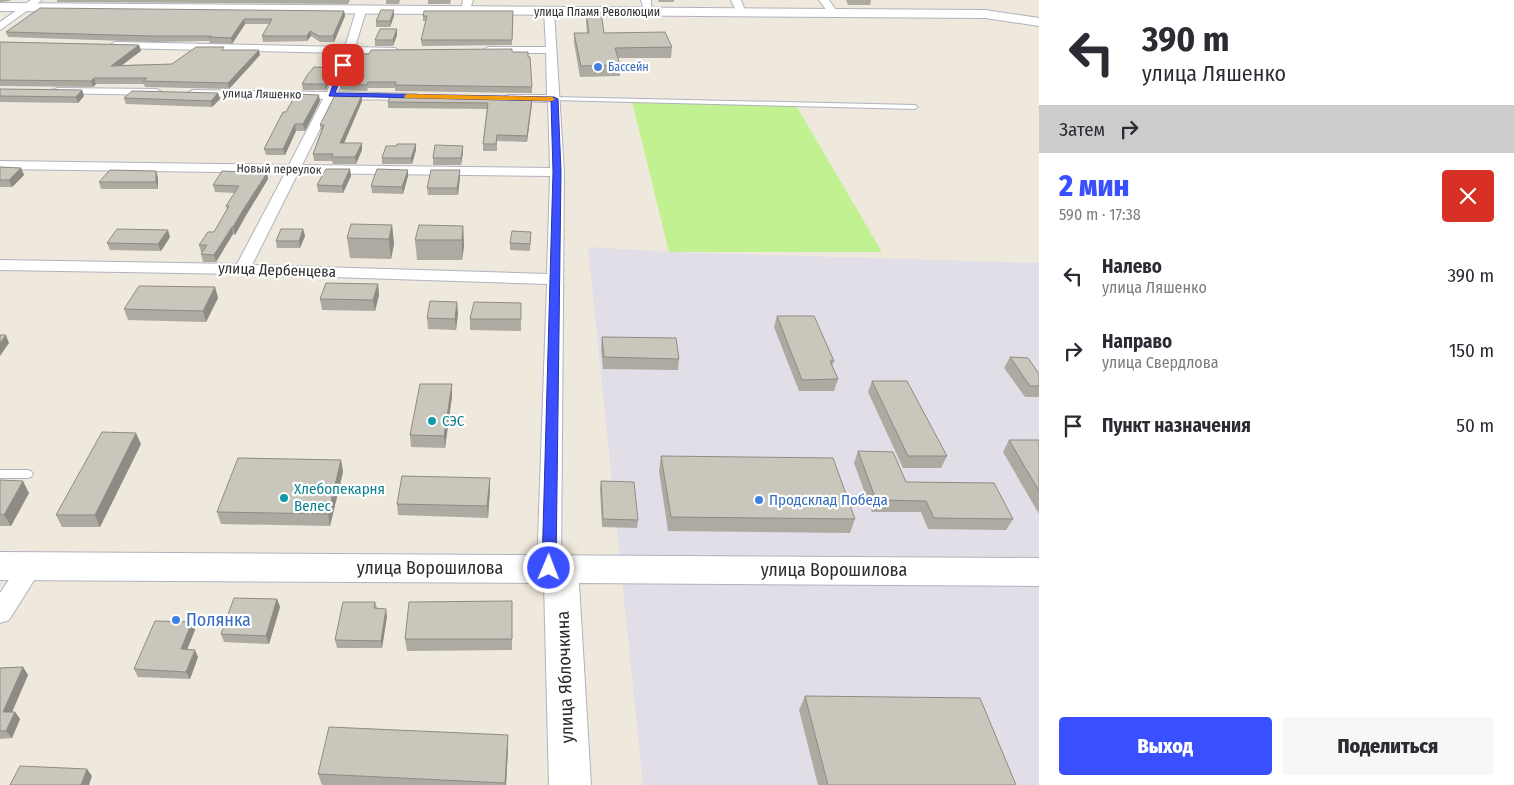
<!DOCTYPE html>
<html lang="ru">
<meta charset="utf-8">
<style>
body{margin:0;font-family:"Fira Sans Condensed",sans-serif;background:#f7f7f7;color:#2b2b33;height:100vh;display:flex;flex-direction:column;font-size:19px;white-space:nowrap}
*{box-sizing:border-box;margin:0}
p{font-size:16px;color:#7c7c81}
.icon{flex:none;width:28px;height:28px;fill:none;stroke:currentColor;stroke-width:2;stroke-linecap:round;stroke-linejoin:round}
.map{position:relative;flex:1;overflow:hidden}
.side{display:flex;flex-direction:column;background:#fff;width:475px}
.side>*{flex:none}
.guide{background:#fff;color:#2b2b33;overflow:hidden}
.pin{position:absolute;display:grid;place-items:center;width:42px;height:42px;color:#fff;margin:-21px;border-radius:10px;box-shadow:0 2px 8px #0006}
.me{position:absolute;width:55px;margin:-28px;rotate:1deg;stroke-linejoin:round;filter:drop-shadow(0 0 4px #0008)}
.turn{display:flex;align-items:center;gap:18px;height:105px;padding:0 20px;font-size:22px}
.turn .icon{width:65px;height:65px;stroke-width:2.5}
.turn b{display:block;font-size:35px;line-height:42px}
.then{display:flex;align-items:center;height:48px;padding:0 20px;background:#0003;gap:10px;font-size:19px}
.round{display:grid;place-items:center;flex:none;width:52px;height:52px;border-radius:5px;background:#f7f7f7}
.headline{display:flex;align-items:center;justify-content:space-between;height:85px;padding:0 20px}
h1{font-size:30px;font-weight:800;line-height:38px;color:#3a4fff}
.cta{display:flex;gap:10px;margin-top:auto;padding:10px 20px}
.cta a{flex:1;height:58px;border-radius:5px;background:#3a4fff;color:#fff;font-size:20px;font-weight:800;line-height:58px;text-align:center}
.cta a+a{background:#f7f7f7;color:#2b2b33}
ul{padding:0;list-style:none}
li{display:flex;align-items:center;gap:15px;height:75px;padding:0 20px}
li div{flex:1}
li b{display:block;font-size:19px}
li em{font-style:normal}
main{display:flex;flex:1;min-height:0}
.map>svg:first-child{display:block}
.industrial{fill:#e1dee7}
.pitch{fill:#c1f191}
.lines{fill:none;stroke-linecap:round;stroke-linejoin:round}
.lane-casing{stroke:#b1b2c0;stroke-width:2}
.street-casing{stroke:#b1b2c0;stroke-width:2}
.secondary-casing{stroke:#b1b2c0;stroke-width:2}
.lane{fill:#fff;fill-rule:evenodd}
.street{fill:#fff;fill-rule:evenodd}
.secondary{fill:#fff;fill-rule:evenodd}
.wall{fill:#adaaa2}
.shaded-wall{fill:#8d8b84}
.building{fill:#c9c6bc;stroke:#8d8b84}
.route{fill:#3a4fff;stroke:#2633a6}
.slow{fill:#f59e0b}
.shop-dot{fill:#3f7fe0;stroke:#fff;stroke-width:2}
.culture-dot{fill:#0f9aa8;stroke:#fff;stroke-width:2}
.labels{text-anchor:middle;stroke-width:4.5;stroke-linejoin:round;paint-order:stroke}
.far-street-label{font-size:12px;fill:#2c2c2c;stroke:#fff}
.far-shop-label{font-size:12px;fill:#366cbe;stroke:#fff;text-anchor:start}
.street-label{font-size:15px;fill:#2c2c2c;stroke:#fff}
.culture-label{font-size:15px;fill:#0d838f;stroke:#fff;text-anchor:start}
.shop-label{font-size:15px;fill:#366cbe;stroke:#fff;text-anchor:start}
.near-street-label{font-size:18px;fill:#2c2c2c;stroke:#fff}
.near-shop-label{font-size:18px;fill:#366cbe;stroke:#fff;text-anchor:start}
</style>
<main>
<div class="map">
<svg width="1039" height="785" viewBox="0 0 1039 785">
<rect width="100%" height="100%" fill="#eee8dd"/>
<path class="industrial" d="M588 247 669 252 1039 263V785H643Z"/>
<path class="pitch" d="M632 102H794L882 252H669Z"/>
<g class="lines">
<g class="lane-casing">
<path id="lane" d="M554 97 915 105 918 107 915 109 552 100V98Z
M0 470H27L31 471 33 474 31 477 27 478H0Z"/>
</g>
<g class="street-casing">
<path id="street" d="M31 0H42L0 30V22Z
M463 0H473L469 13 466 14 461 11Z
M641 0H651V14H645Z
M731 0H741L746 13 744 15H738Z
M819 0H829L838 13 836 15H830Z
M361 8 366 11 355 47 395 48 400 51 395 54 353 53 338 92 416 94 422 97 416 100 335 99 302 165 550 168 548 102 508 101 502 98 508 95H547L546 53H488L483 50 488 47H546L544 11 549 8 554 11 564 172 561 568 557 575 549 577 541 575 537 568 547 284 242 274 0 270V260L237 264 285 173 0 169V161L289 165 323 99 193 96 187 93 193 90 327 92 343 53 115 48 110 45 115 42 345 47 356 11ZM298 173 550 176 547 274 252 265Z
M58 88 156 89 162 92 156 95 54 93 52 91 54 89Z
M31 557 39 559 43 566 9 620 0 623V593L23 559Z"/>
</g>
<g class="secondary-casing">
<path id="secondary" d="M0 3 985 10 1039 18V26L985 18 0 11Z
M0 552 1039 558V586L579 583 591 785H549L544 583 0 580Z"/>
</g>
<use href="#lane" class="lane"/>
<use href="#street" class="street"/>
<use href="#secondary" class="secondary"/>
</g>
<path class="wall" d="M0 0H11L9 1 0 2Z
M57 0H350L348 4 57 2Z
M386 0H400L399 4H386Z
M428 0H451L450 4H428Z
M658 0H674V2H659Z
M846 0H871L870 5H848Z
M344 11 345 16 334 42H320L311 36 307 41 263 42 262 36 269 24H245L232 44 210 43 209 41 154 42 8 37 6 32Z
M513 11 512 45 422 46 421 40 426 21H423V16Z
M586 12 604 33 672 47 671 58H618L620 65V76L580 77 574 43V33H587L586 22Z
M394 16 390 27H376V21Z
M397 29V35L393 46H375V40Z
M0 42 139 45 141 51 121 65 172 64 225 50 260 55 229 89 145 87 144 84H96L93 87 0 86Z
M512 52 528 57 532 87V93L395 91V88H368L367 91 341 90 340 84 350 69Z
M333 74 326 90H303L302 84Z
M0 89 82 90 84 96 78 103 0 102Z
M218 93 220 99 212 107 126 104 124 98Z
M362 95V101L344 143H362V150L356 164H333L332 161H314L313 154 321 131 320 125Z
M532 98 527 142 497 141V151H483V144L487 109 388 108V102Z
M320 101 305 131H296L285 155H266L264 149 286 112Z
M416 150 412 164H382V158Z
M463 152 461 165H433V158Z
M0 167 21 168 24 175 12 187H0Z
M350 169 351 176 343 193 318 192 317 185Z
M408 170V176L403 194 372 193 371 186Z
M156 171 158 178V189H101L99 182Z
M267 173 268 179 245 217 235 235 233 234 216 262H203L201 254 203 252H201L199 245 214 232 227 210 226 206 235 193 215 192 213 185Z
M460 177 458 195H428L427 188Z
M392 225 394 244 391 259 350 258 347 238Z
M463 226 464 246 462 260H417L415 240Z
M303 229 305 236 300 248H277L276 241Z
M531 232 530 251 510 250V243Z
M170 237 161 251 110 250 107 243Z
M378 284 379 295 375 311 322 310 320 299Z
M215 287 218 298 206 322 128 320 124 309Z
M521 303V331L470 330V319Z
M458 313 456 330 428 329 427 318Z
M777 316 834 361 832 366 838 379 834 391H799L774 327Z
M602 337 679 359 678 370 603 369 601 348Z
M1010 357 1039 374V397H1025L1004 368Z
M872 381 947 456 941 468H903L868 392Z
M452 384V396L445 448 411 447 410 435Z
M1009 440H1039V514L1003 452Z
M141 444 100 527H62L56 515Z
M858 451 906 482 1013 519 1006 530 928 529 921 512H872L854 463Z
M661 456 855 519 850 533 668 531 659 471Z
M341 460 343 472 330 526 221 524 217 512Z
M0 480 29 493 11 526H0Z
M601 481 638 520 637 528 602 527 600 489Z
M490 489 488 518 398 515 397 504Z
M277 599 280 607 269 644 224 642 221 634Z
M512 601V650L407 651 405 639Z
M375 602 377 608 387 616 382 648H337L335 640Z
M192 622 195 630 187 649 198 657 190 679 138 677 134 669Z
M23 667 28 675 12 712H15L20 719 12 738 0 739V668Z
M805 696 1016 785H818L799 710Z
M508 735V749L506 785H322L318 774Z"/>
<path class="shaded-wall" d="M394 10V16L390 27V21Z
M344 11 345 16 334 42 333 36Z
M244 19 245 24 232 44 231 38Z
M397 29V35L393 46V40Z
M310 31 311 36 307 41V36Z
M139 45 141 51 113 72 111 66Z
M259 50 260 55 229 89 228 83Z
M332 68 333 74 326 90 325 84Z
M94 78 96 84 93 87 91 81Z
M82 90 84 96 78 103 76 97Z
M218 93 220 99 212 107 211 101Z
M319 95 320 101 305 131 303 124Z
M362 95V101L341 150 340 143Z
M532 98V104L527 142V136Z
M295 124 296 131 285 155 283 149Z
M362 143V150L356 164 355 157Z
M416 144V150L412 164 411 158Z
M463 146V152L461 165V158Z
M21 168 24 175 12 187 9 180Z
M350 169 351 176 343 193 342 186Z
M408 170V176L403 194 402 187Z
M460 170V177L458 195 457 188Z
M156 171 158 178V189L156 182Z
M267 173 268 179 245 217 235 235 233 227 243 210Z
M392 225 394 244 391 259 389 239Z
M463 226 464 246 462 260V240Z
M232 227 233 234 216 262 214 255Z
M303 229 305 236 300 248 299 241Z
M168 230 170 237 161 251 158 244Z
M378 284 379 295 375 311 373 300Z
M215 287 218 298 206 322 203 311Z
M457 302 458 313 456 330 455 319Z
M6 335 9 343 0 356V343Z
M452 384V396L445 448 444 436Z
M136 433 141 444 100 527 95 515Z
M341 460 343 472 330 526 328 514Z
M490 478V489L488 518 487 506Z
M23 481 29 493 11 526 4 515Z
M277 599 280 607 269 644 266 636Z
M386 609 387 616 382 648 381 641Z
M192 622 195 630 184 657 181 649Z
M195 650 198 657 190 679 186 672Z
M23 667 28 675 9 719 3 712Z
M15 712 20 719 12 738 6 731Z
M508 735V749L506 785H505Z
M87 769 92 776 89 785H81Z"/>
<path class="building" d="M40 8 344 11 333 36H319L310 31 307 36H262L272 19H244L231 38 209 37 211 36H152L6 32Z
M381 10H394L390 21H376Z
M424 11H513L512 40H421L427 16H423Z
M586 12H601L604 33 665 32 672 47 615 48 620 65 581 66 574 33H589Z
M380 29H397L393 40H375Z
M0 42 139 45 111 66 172 64 196 47H224L222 50H259L228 83 143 81 147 78H94L91 81 0 80Z
M512 49V52H528V57H530L532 87 395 85 396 82H368L367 85 340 84 346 69H350L356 54H369L371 50Z
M314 67 332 68 325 84H302L308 74Z
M0 89 82 90 76 97 0 96Z
M132 91 218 93 211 101 124 98Z
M296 94 319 95 303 124H295L283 149H264L283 112H286Z
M335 95H362L340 143H362L355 157H332L333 154H313L324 125H320Z
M390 96 532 98 527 136 497 135 496 144H483L488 103 388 102Z
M397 144H416L411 158H382L386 146H396Z
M435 145 463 146 461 158H433Z
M0 167 21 168 9 180H0Z
M326 169H350L342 186 317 185Z
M377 169 408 170 402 187 371 186Z
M110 170 156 171V182H99Z
M431 170H460L457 188H427Z
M222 171 267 173 243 210 233 227H232L214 255 201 254 207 245H199L208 232H214L229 206H226L239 186 213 185Z
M351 224 392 225 389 239 347 238Z
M419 225 463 226 462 240H415Z
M117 229 168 230 158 244 107 243Z
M281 229H303L299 241H276Z
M512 231 531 232 530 244 510 243Z
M326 283 378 284 373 300 320 299Z
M139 286 215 287 203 311 124 309Z
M430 301 457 302 455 319 427 318Z
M474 302 521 303V319H470Z
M777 316H814L834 361H830L838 379 802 380Z
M0 335H6L0 343Z
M602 337 676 338 679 359 604 357Z
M1010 357 1028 358 1039 374V386H1030Z
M872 381H907L947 456H908Z
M420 384H452L444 436 410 435Z
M102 432 136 433 95 515H56Z
M1009 440H1039V491Z
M858 451 893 452 906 482 994 483 1013 519 934 518 926 501 876 500Z
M661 456 833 458 855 519 671 517Z
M238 458 341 460 328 514 217 512Z
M402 476 490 478 487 506 397 504Z
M0 480 23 481 4 515 0 514Z
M601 481 634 482 638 520 603 519Z
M234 598 277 599 266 636 221 634Z
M512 601V639H405L409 602Z
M343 602H375L374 608 386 609 381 641 335 640Z
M155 621 192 622 181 649 195 650 186 672 134 669Z
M23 667 3 712H15L6 731H0V668Z
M805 696 980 698 1016 785H828Z
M329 727 508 735 505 783 318 774Z
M20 766 87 769 81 785H10Z"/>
<path class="route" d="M343 63 346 65 335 93 554 97 558 99 561 172 556 568 554 572 549 574 544 572 542 568 553 172 551 101 329 96 340 65Z"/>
<path class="slow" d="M407 94 552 97 555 99 552 101 405 98 404 96Z"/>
<g class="shop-dot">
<circle cx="598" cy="67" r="5"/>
<circle cx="759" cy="500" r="5"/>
<circle cx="176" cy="620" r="5"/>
</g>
<g class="culture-dot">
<circle cx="432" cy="421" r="5"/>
<circle cx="284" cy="498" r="5"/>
</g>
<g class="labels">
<g class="far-street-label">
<text x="597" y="16">улица Пламя Революции</text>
<text transform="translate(262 94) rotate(1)" y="4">улица Ляшенко</text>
<text transform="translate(279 169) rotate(1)" y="4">Новый переулок</text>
</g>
<g class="far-shop-label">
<text x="608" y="71">Бассейн</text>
</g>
<g class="street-label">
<text transform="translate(277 270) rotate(2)" y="5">улица Дербенцева</text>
</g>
<g class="culture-label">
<text x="442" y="426">СЭС</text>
<text x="294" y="494">Хлебопекарня<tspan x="294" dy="17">Велес</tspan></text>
</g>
<g class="shop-label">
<text x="769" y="505">Продсклад Победа</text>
</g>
<g class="near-street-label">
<text x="430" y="574">улица Ворошилова</text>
<text x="834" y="576">улица Ворошилова</text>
<text transform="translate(565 677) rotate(-92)" y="6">улица Яблочкина</text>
</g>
<g class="near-shop-label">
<text x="186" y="626">Полянка</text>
</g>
</g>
</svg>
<div class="pin" style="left:343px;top:65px;background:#d93025"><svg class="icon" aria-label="arrive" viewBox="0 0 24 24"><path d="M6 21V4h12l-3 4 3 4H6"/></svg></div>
<svg class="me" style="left:549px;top:568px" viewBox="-20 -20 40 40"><circle r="17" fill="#3a4fff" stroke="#fff" stroke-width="3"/><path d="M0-11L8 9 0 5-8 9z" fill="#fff"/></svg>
</div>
<section class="side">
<div class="guide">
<div class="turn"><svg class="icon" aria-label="left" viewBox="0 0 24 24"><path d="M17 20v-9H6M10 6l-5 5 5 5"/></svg><div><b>390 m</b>улица Ляшенко</div></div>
<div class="then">Затем<svg class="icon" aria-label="right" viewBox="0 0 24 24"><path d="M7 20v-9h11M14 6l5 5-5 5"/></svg></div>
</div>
<div class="headline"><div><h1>2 мин</h1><p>590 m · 17:38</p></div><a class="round" style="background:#d93025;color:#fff"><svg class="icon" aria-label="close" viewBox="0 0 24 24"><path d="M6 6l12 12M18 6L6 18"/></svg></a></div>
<ul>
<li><svg class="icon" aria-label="left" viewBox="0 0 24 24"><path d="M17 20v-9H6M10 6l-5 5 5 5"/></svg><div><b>Налево</b><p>улица Ляшенко</p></div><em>390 m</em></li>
<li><svg class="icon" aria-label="right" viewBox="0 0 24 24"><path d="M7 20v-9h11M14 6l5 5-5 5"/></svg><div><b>Направо</b><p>улица Свердлова</p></div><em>150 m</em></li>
<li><svg class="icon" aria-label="arrive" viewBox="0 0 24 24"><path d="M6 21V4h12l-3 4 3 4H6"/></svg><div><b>Пункт назначения</b></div><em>50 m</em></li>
</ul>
<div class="cta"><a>Выход</a><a>Поделиться</a></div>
</section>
</main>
